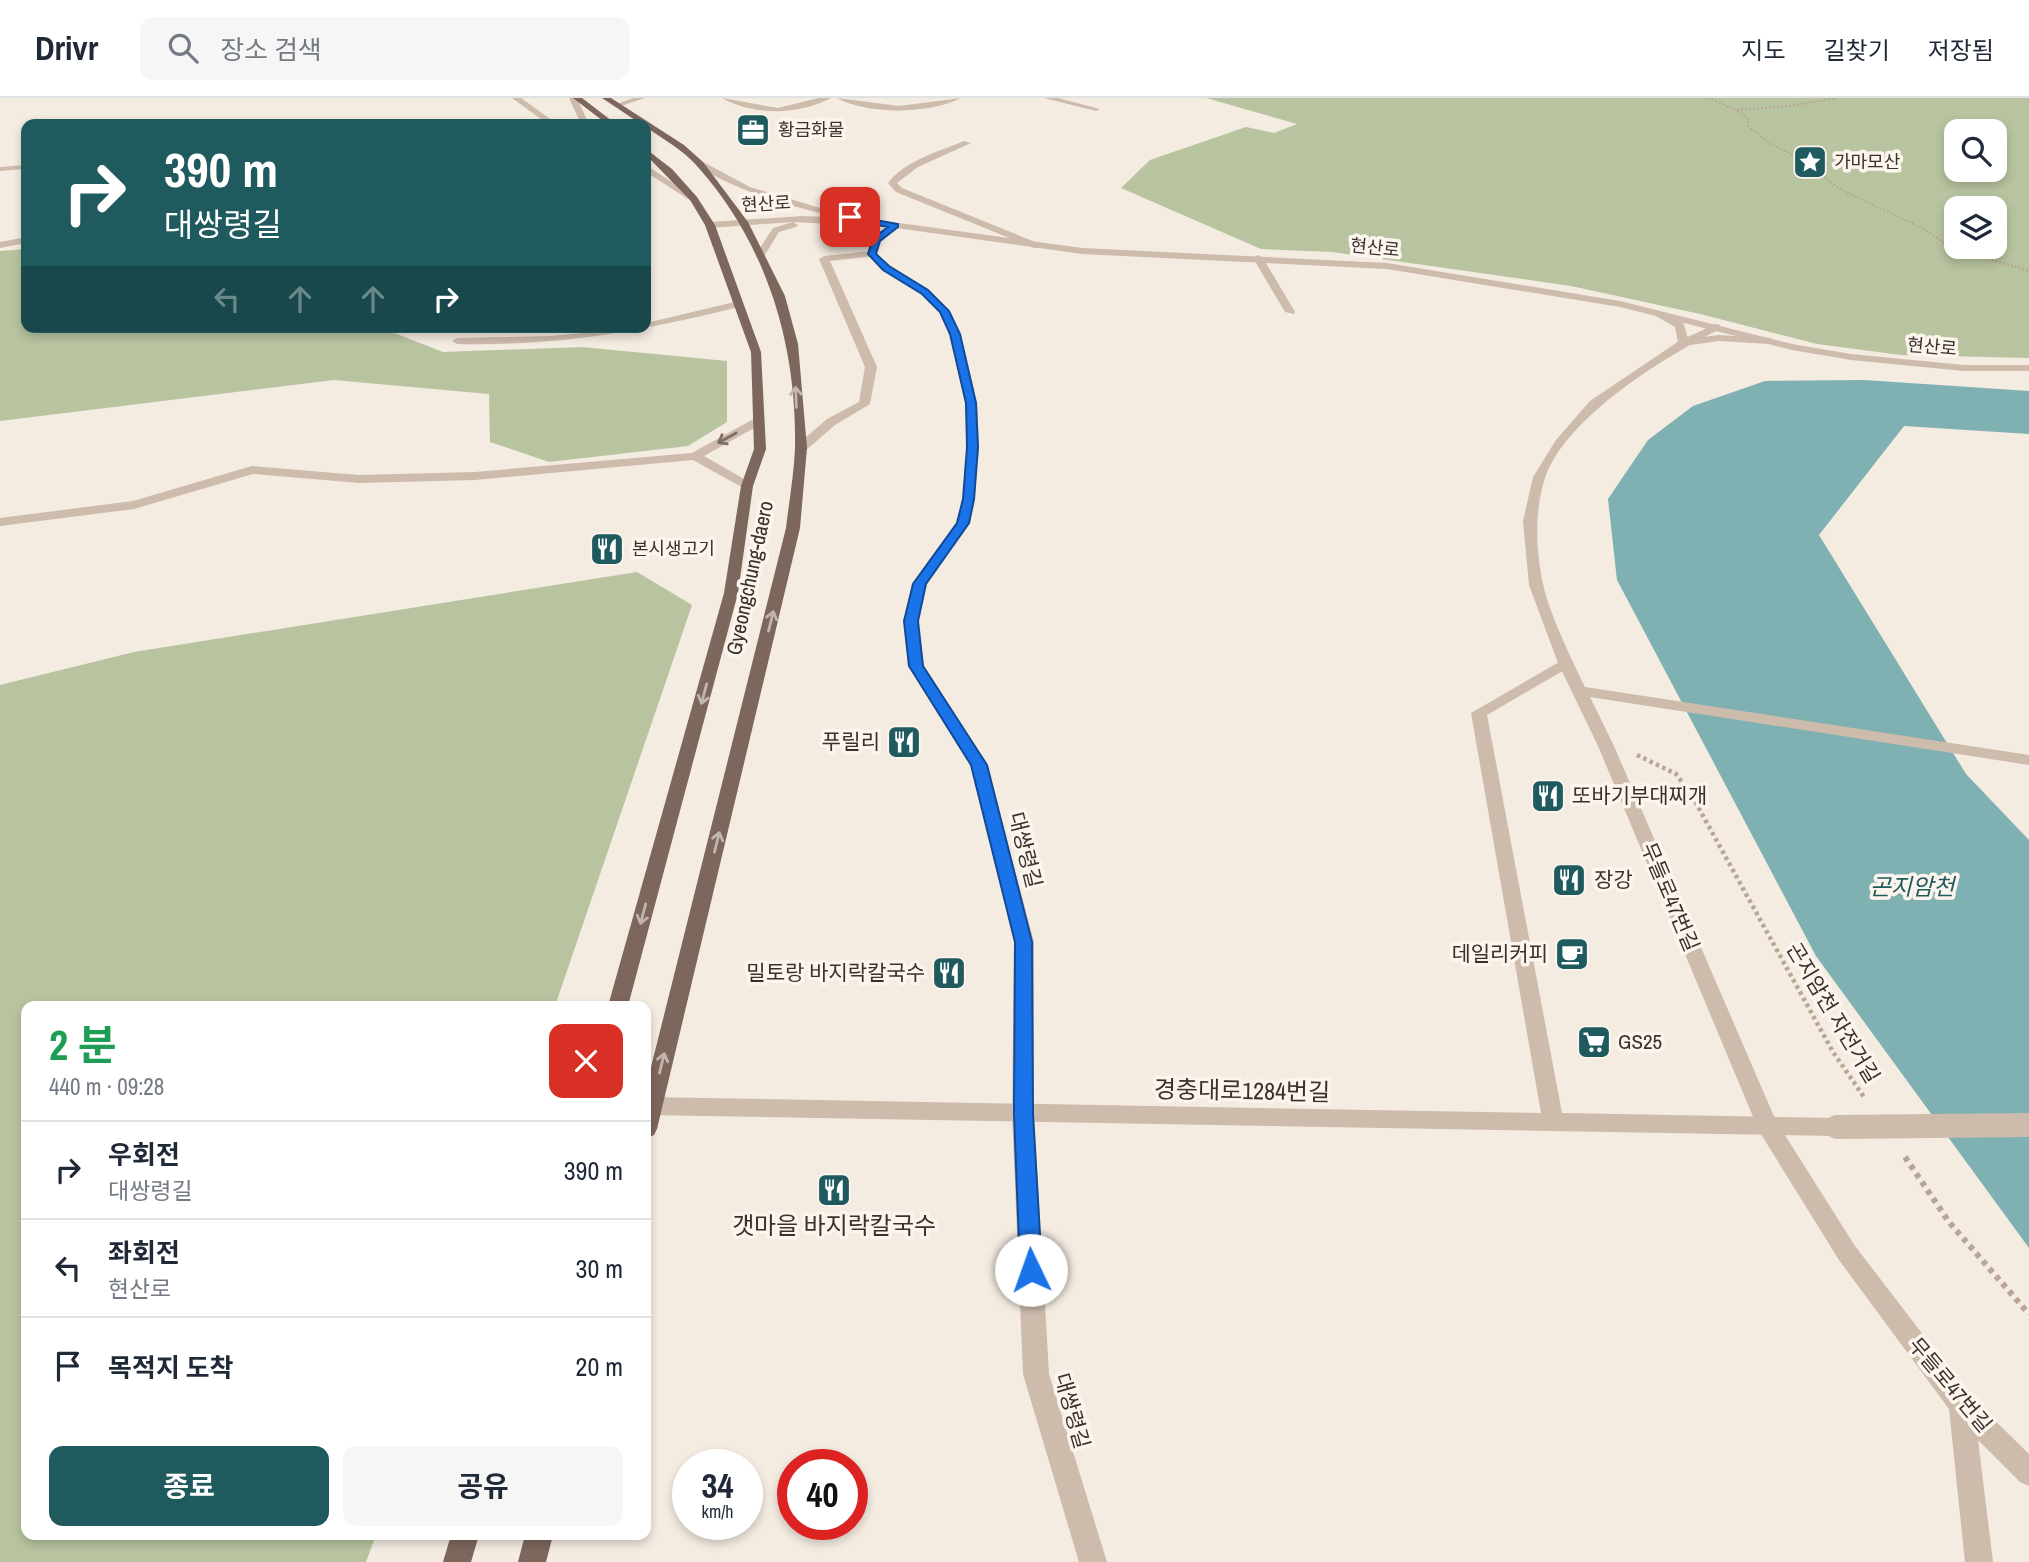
<!DOCTYPE html>
<html lang="ko">
<meta charset="utf-8">
<style>
body{margin:0;font-family:"Archivo Narrow","Noto Sans KR",sans-serif;background:#f6f6f7;color:#1f2937;height:100vh;display:flex;flex-direction:column;font-size:26px;white-space:nowrap}
*{box-sizing:border-box;margin:0}
p{font-size:23px;color:#747a83}
.icon{flex:none;width:38px;height:38px;fill:none;stroke:currentColor;stroke-width:2;stroke-linecap:round;stroke-linejoin:round}
.map{position:relative;flex:1;overflow:hidden}
.side{position:absolute;left:21px;top:903px;width:630px;height:539px;display:flex;flex-direction:column;background:#fff;border-radius:14px;box-shadow:0 4px 10px #0003}
.side>*{flex:none}
.guide{position:absolute;left:21px;top:21px;width:630px;height:214px;border-radius:14px;box-shadow:0 4px 10px #0003;background:#1f5a5e;color:#fff;overflow:hidden}
.fabs{position:absolute;left:1944px;top:21px;display:grid;gap:14px}
.fabs a{display:grid;place-items:center;width:63px;height:63px;border-radius:14px;background:#fff;box-shadow:0 4px 10px #0003;font-size:35px}
.speed{position:absolute;left:672px;top:1351px;display:flex;gap:14px;font-size:35px;font-weight:700;text-align:center}
.speed>*{display:grid;place-content:center;width:91px;height:91px;border-radius:50%;background:#fff;box-shadow:0 4px 10px #0003;line-height:1}
.speed small{font-size:18px;font-weight:400}
.speed .limit{border:10px solid #d22;background:#fff;color:#111}
.pin{position:absolute;display:grid;place-items:center;width:60px;height:60px;color:#fff;margin:-30px;border-radius:14px;box-shadow:0 4px 10px #0006}
.me{position:absolute;width:77px;margin:-38px;rotate:357deg;stroke-linejoin:round;filter:drop-shadow(0 0 5px #0008)}
.turn{display:flex;align-items:center;gap:24px;height:147px;padding:0 28px;font-size:32px}
.turn .icon{width:91px;height:91px;stroke-width:2.5}
.turn b{display:block;font-size:49px;line-height:60px}
.lanes{display:flex;align-items:center;height:66px;padding:0 28px;background:#0003;justify-content:center;gap:35px;direction:ltr}
.lanes .off{opacity:.35}
.round{display:grid;place-items:center;flex:none;width:74px;height:74px;border-radius:14px;background:#f6f6f7}
.overview{display:flex;align-items:center;justify-content:space-between;height:119px;padding:0 28px}
h1{font-size:42px;font-weight:700;line-height:52px;color:#1e9e55}
.action{display:flex;gap:14px;margin-top:auto;padding:14px 28px}
.action a{flex:1;height:80px;border-radius:14px;background:#1f5a5e;color:#fff;font-size:28px;font-weight:700;line-height:80px;text-align:center}
.action a+a{background:#f6f6f7;color:#1f2937}
ul{padding:0;list-style:none}
li{display:flex;align-items:center;gap:21px;height:98px;padding:0 28px;border-top:2px solid #e0e1e3}
li div{flex:1}
li b{display:block;font-size:26px}
li em{font-style:normal}
header{display:flex;align-items:center;gap:42px;box-sizing:border-box;height:98px;padding:0 35px;background:#fff;border-bottom:2px solid #e0e1e3}
header strong{font-size:33px}
nav{display:flex;gap:38px;margin-inline-start:auto;font-size:24px}
.search{width:490px;height:63px;background:#f6f6f7;display:flex;align-items:center;gap:18px;box-sizing:border-box;padding:0 24px;border-radius:14px;color:#747a83;font-size:26px}
.map>svg:first-child{display:block}
.green{fill:#b8c4a0;fill-rule:evenodd}
.water{fill:#7fb0b2}
.lines{fill:none;stroke-linecap:round;stroke-linejoin:round}
.path-far3{stroke:#b9a596;stroke-width:2;stroke-dasharray:2 2;stroke-linecap:butt}
.path-far2{stroke:#b9a596;stroke-width:2.5;stroke-dasharray:2 2;stroke-linecap:butt}
.path-far1{stroke:#b9a596;stroke-width:4.5;stroke-dasharray:3.5 3.5;stroke-linecap:butt}
.path{stroke:#b9a596;stroke-width:6;stroke-dasharray:5 5;stroke-linecap:butt}
.service{fill:#cdbbac;fill-rule:evenodd}
.minor{fill:#cdbbac;fill-rule:evenodd}
.tertiary{fill:#cdbbac;fill-rule:evenodd}
.primary{fill:#7d675c;fill-rule:evenodd}
.minor-bridge{stroke:#cdbbac;stroke-width:24}
.oneway{stroke:#c2b5ac}
.oneway2{stroke:#7d6f65}
.route{fill:#1a73e8;stroke:#114b97;stroke-width:2}
.labels{text-anchor:middle;stroke-width:7;stroke-linejoin:round;paint-order:stroke}
.far-poi-label{font-size:18px;fill:#3b302b;stroke:#fbf5ee;text-anchor:start}
.far-street-label{font-size:18px;fill:#3b302b;stroke:#fbf5ee}
.street-label{font-size:21px;fill:#3b302b;stroke:#fbf5ee}
.poi-label{font-size:21px;fill:#3b302b;stroke:#fbf5ee;text-anchor:end}
.water-label{font-size:23px;font-style:italic;fill:#1f5a5e;stroke:#fbf5ee}
.near-street-label{font-size:24px;fill:#3b302b;stroke:#fbf5ee}
.near-poi-label{font-size:24px;fill:#3b302b;stroke:#fbf5ee}
</style>
<header>
<strong>Drivr</strong>
<div class="search"><svg class="icon" aria-label="search" viewBox="0 0 24 24"><circle cx="10" cy="10" r="6"/><path d="M15 15l6 6"/></svg>장소 검색</div>
<nav><a>지도</a><a>길찾기</a><a>저장됨</a></nav>
</header>
<div class="map">
<svg width="2029" height="1464" viewBox="0 0 2029 1464">
<rect width="100%" height="100%" fill="#f4ebe1"/>
<path class="green" d="M1206 0H2029V260L1901 257 1817 246 1700 216 1571 188 1332 154 1261 151 1121 90 1150 62 1246 29 1274 35 1297 26ZM1956 33H1995V72H1956ZM1956 110H1995V149H1956Z
M26 151V229H379L443 254 582 249 727 263V324L688 348 549 364 490 344 489 296 334 282 0 323V153Z
M637 474 692 507 555 908H26V1437H376L366 1464H0V587L134 554Z"/>
<path class="water" d="M1864 282 2029 293V336L1904 328 1819 437 1966 676 2029 742V1150L1816 858 1617 482 1608 401 1648 342 1693 308 1765 283Z"/>
<g class="lines">
<path class="path-far3" d="M1708 0 1736 12 1748 21V28L1769 45 1797 59 1840 91 1924 131 1950 149 1990 161
M1737 12 1789 8 1836 0"/>
<path class="path-far2" d="M1984 159 2029 173"/>
<path class="path-far1" d="M1637 657 1676 676 1691 696 1833 954 1864 999"/>
<path class="path" d="M1905 1059 1949 1124 2029 1216"/>
<path class="service" d="M512 0H521L557 26H511L515 24H545Z
M569 0H577L589 26H581Z
M633 0H645L618 9 614 7Z
M722 0 778 10 818 0H831C799 17 754 18 722 0Z
M837 0 899 8 961 0C931 16 867 17 837 0Z
M1044 0H1058L1100 11 1096 13Z
M964 43 971 45 918 69 897 85 902 90 1040 146V150H1034L896 94 888 85C906 62 938 54 964 43Z
M26 67V71L0 73V69Z
M646 69H649L698 101 691 103 646 74Z
M26 139V145L0 150V144Z
M872 153 877 156 875 158 830 163 877 269 870 306 835 327 805 353H797V347L827 321 859 304 865 269 819 161 824 158Z
M1258 157 1263 160 1295 214 1294 216 1285 214 1253 160Z
M739 203 743 204V208C642 233 562 248 457 246L452 243 457 240 550 238 646 229V225Z
M1716 226 1720 227V231C1664 259 1566 319 1545 380 1534 413 1536 453 1543 486 1549 515 1572 562 1585 589L2029 657V667L1590 599 1614 648 1776 1023 1855 1148 1970 1298 2029 1356V1388L2020 1384 1978 1342 1993 1464H1965L1949 1311 1839 1162 1759 1033 1598 648 1558 565 1529 487 1523 423 1533 379 1556 342 1590 303 1679 243Z
M759 318 763 319V325L704 358 751 385V391L747 392 693 362 475 382 359 385 253 376 134 411 0 428V420L133 403 252 368 359 377 475 374 692 355Z"/>
<path class="minor" d="M1656 214H1664L1684 226 1688 241 1719 237 1770 240 1775 243 1770 246 1719 243 1683 248 1678 245 1675 229 1656 218Z
M1566 560 1571 562 1574 565 1571 568 1487 617 1562 1015 1837 1020 1845 1023 1848 1029 1845 1035 1837 1038 646 1017V999L1541 1015 1471 615Z"/>
<path class="tertiary" d="M697 64H703L750 89 833 114 829 117C782 106 738 93 697 68Z
M803 118 870 121 1082 150 1387 165 1620 203 1792 246 1851 256 1964 267H2029V273H1964L1851 262 1792 252 1620 209 1387 171 1082 156 896 130 880 143 877 156 889 168 929 192 949 213 960 236 977 305 979 349 975 401 970 425 926 486 918 523 924 568 987 667 1034 844V1016L1049 1276 1107 1464H1079L1023 1276 1012 1016 1014 844 971 667 908 568 904 523 912 486 956 425 963 401 967 349 965 305 950 236 939 214 921 196 883 172 867 156 873 140 887 129 793 124 798 127 796 129 779 134 763 160 760 161 755 158 773 130 793 124 710 130 705 127 710 124Z"/>
<path class="primary" d="M573 0H582L616 26H607Z
M602 0H611L684 47 703 64 748 124 785 198 798 246 807 350 800 430 657 1031 654 1037 646 1040V989L786 430C789 404 794 376 795 350 797 247 767 146 697 68 683 52 663 41 646 29V26H641Z
M646 51 672 71 697 99 715 127 761 254 766 351 753 388 738 495 628 908H608L724 495 741 388 754 351 751 254 705 127 690 102 646 57Z
M451 1437H479L471 1464H443Z
M525 1437H553L546 1464H518Z"/>
<path class="minor-bridge" d="M1837 1029 2029 1027"/>
</g>
<defs><path id="oneway-shaft" d="M-6 0H5M1.5-3L5.5 0L1.5 3" fill="none" stroke-width="1.6" stroke-linecap="round" stroke-linejoin="round" transform="scale(1.75)"/></defs>
<g class="oneway">
<use href="#oneway-shaft" transform="translate(796 299) rotate(-92)"/>
<use href="#oneway-shaft" transform="translate(771 523) rotate(-76)"/>
<use href="#oneway-shaft" transform="translate(704 596) rotate(105)"/>
<use href="#oneway-shaft" transform="translate(717 744) rotate(-76)"/>
<use href="#oneway-shaft" transform="translate(643 816) rotate(105)"/>
<use href="#oneway-shaft" transform="translate(662 965) rotate(-76)"/>
</g>
<use class="oneway2" href="#oneway-shaft" transform="translate(727 340) rotate(151)"/>
<path class="route" d="M847 117 898 126V129L880 143 876 156 889 168 928 192 949 213 960 236 976 305 978 349 974 401 969 425 926 486 918 523 923 568 987 667 1032 844 1033 1016 1042 1172 1039 1179 1031 1182 1024 1179 1020 1172 1014 1016 1015 844 971 667 909 568 904 523 913 486 957 425 963 401 967 349 966 305 950 236 940 214 922 196 883 172 868 156 873 140 888 129 847 121Z"/>
<defs>
<g id="office-square" transform="scale(1.75)"><rect x="-9" y="-9" width="18" height="18" rx="4" fill="#1f5a5e" stroke="#fbf5ee"/><path d="M-6-3h4V-5.5h4V-3h4V5H-6ZM-1-4.5V-3h2v-1.5ZM-6 0V1H6V0Z" fill="#fff"/></g>
<g id="sight-square" transform="scale(1.75)"><rect x="-9" y="-9" width="18" height="18" rx="4" fill="#1f5a5e" stroke="#fbf5ee"/><path d="M0-6L1.8-2.2L6-1.7L2.9 1.2L3.7 5.4L0 3.3L-3.7 5.4L-2.9 1.2L-6-1.7L-1.8-2.2Z" fill="#fff"/></g>
<g id="restaurant-square" transform="scale(1.75)"><rect x="-9" y="-9" width="18" height="18" rx="4" fill="#1f5a5e" stroke="#fbf5ee"/><path d="M-5-6h1v4h1v-4h1v4h1v-4h1v5L-1.5 .5V6h-2V.5L-5-1ZM5-6V6H3V1.5H1.5Q1.5-4 5-6Z" fill="#fff"/></g>
<g id="cafe-square" transform="scale(1.75)"><rect x="-9" y="-9" width="18" height="18" rx="4" fill="#1f5a5e" stroke="#fbf5ee"/><path d="M-5.5-4.5H6V0H3Q3 3.5 0 3.5H-2.5Q-5.5 3.5-5.5 0ZM3-3.2v2h1.7v-2ZM-6 4.5H4V6H-6Z" fill="#fff"/></g>
<g id="supermarket-square" transform="scale(1.75)"><rect x="-9" y="-9" width="18" height="18" rx="4" fill="#1f5a5e" stroke="#fbf5ee"/><path d="M-6-5.5h2.5l.6 2H6L4.5 2H-2.5L-4.4-4H-6ZM-1.5 3.2a1.3 1.3 0 1 0 .1 0ZM3 3.2a1.3 1.3 0 1 0 .1 0Z" fill="#fff"/></g>
</defs>
<g fill-rule="evenodd">
<use href="#office-square" x="753" y="32"/>
<use href="#sight-square" x="1810" y="64"/>
<use href="#restaurant-square" x="607" y="451"/>
<use href="#restaurant-square" x="904" y="644"/>
<use href="#restaurant-square" x="1548" y="698"/>
<use href="#restaurant-square" x="1569" y="782"/>
<use href="#cafe-square" x="1572" y="856"/>
<use href="#restaurant-square" x="949" y="875"/>
<use href="#supermarket-square" x="1594" y="944"/>
<use href="#restaurant-square" x="834" y="1092"/>
</g>
<g class="labels">
<g class="far-poi-label">
<text x="778" y="38">황금화물</text>
<text x="1834" y="70">가마모산</text>
<text x="632" y="457">본시생고기</text>
</g>
<g class="far-street-label">
<text transform="translate(766 106) rotate(-3)" y="6">현산로</text>
<text transform="translate(1375 150) rotate(6)" y="6">현산로</text>
<text transform="translate(1932 249) rotate(5)" y="6">현산로</text>
</g>
<g class="street-label">
<text transform="translate(750 480) rotate(-78)" y="7">Gyeongchung-daero</text>
<text transform="translate(1025 752) rotate(76)" y="7">대쌍령길</text>
<text transform="translate(1670 799) rotate(67)" y="7">무들로47번길</text>
<text transform="translate(1833 915) rotate(59)" y="7">곤지암천 자전거길</text>
<text transform="translate(1950 1287) rotate(50)" y="7">무들로47번길</text>
<text transform="translate(1072 1313) rotate(74)" y="7">대쌍령길</text>
</g>
<g class="poi-label">
<text x="880" y="651">푸릴리</text>
<text x="1572" y="705" text-anchor="start">또바기부대찌개</text>
<text x="1594" y="789" text-anchor="start">장강</text>
<text x="1548" y="863">데일리커피</text>
<text x="925" y="882">밀토랑 바지락칼국수</text>
<text x="1618" y="951" text-anchor="start">GS25</text>
</g>
<g class="water-label">
<text x="1912" y="797">곤지암천</text>
</g>
<g class="near-street-label">
<text transform="translate(1242 993) rotate(1)" y="8">경충대로1284번길</text>
</g>
<g class="near-poi-label">
<text x="834" y="1136">갯마을 바지락칼국수</text>
</g>
</g>
</svg>
<div class="fabs">
<a><svg class="icon" aria-label="search" viewBox="0 0 24 24"><circle cx="10" cy="10" r="6"/><path d="M15 15l6 6"/></svg></a>
<a><svg class="icon" aria-label="layers" viewBox="0 0 24 24"><path d="M12 4l9 5-9 5-9-5zM3 14l9 5 9-5"/></svg></a>
</div>
<div class="speed"><div>34<small>km/h</small></div><div class="limit">40</div></div>
<div class="pin" style="left:850px;top:119px;background:#d93025"><svg class="icon" aria-label="arrive" viewBox="0 0 24 24"><path d="M6 21V4h12l-3 4 3 4H6"/></svg></div>
<svg class="me" style="left:1031px;top:1172px" viewBox="-20 -20 40 40"><circle r="19" fill="#fff"/><path d="M0-13L10 11 0 6-10 11z" fill="#1a73e8"/></svg>
<div class="guide">
<div class="turn"><svg class="icon" aria-label="right" viewBox="0 0 24 24"><path d="M7 20v-9h11M14 6l5 5-5 5"/></svg><div><b>390 m</b>대쌍령길</div></div>
<div class="lanes"><svg class="icon off" aria-label="left" viewBox="0 0 24 24"><path d="M17 20v-9H6M10 6l-5 5 5 5"/></svg><svg class="icon off" aria-label="ahead" viewBox="0 0 24 24"><path d="M12 20V5M6 11l6-6 6 6"/></svg><svg class="icon off" aria-label="ahead" viewBox="0 0 24 24"><path d="M12 20V5M6 11l6-6 6 6"/></svg><svg class="icon" aria-label="right" viewBox="0 0 24 24"><path d="M7 20v-9h11M14 6l5 5-5 5"/></svg></div>
</div>
<section class="side">
<div class="overview"><div><h1>2 분</h1><p>440 m · 09:28</p></div><a class="round" style="background:#d93025;color:#fff"><svg class="icon" aria-label="close" viewBox="0 0 24 24"><path d="M6 6l12 12M18 6L6 18"/></svg></a></div>
<ul>
<li><svg class="icon" aria-label="right" viewBox="0 0 24 24"><path d="M7 20v-9h11M14 6l5 5-5 5"/></svg><div><b>우회전</b><p>대쌍령길</p></div><em>390 m</em></li>
<li><svg class="icon" aria-label="left" viewBox="0 0 24 24"><path d="M17 20v-9H6M10 6l-5 5 5 5"/></svg><div><b>좌회전</b><p>현산로</p></div><em>30 m</em></li>
<li><svg class="icon" aria-label="arrive" viewBox="0 0 24 24"><path d="M6 21V4h12l-3 4 3 4H6"/></svg><div><b>목적지 도착</b></div><em>20 m</em></li>
</ul>
<div class="action"><a>종료</a><a>공유</a></div>
</section>
</div>
